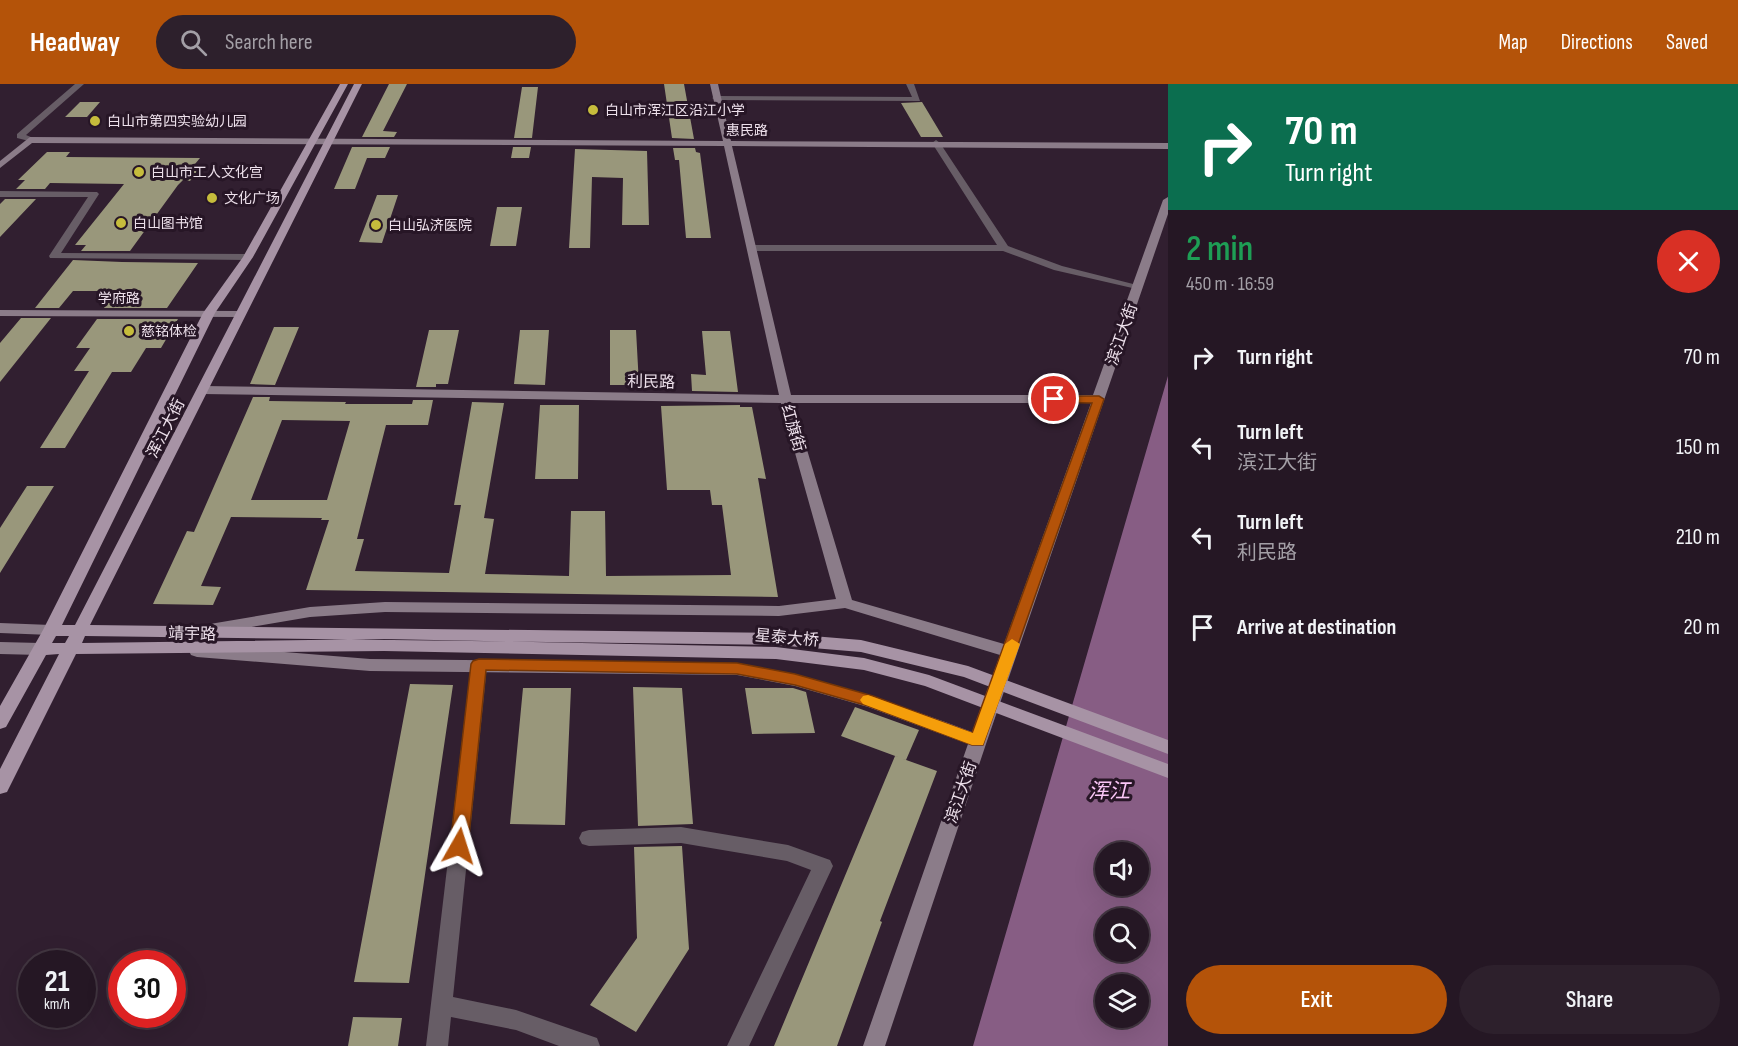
<!DOCTYPE html>
<meta charset="utf-8">
<style>
body{margin:0;font-family:"Sofia Sans Condensed","Noto Sans SC",sans-serif;background:#2d202c;color:#f1f3f6;height:100vh;display:flex;flex-direction:column;font-size:22px;white-space:nowrap}
*{box-sizing:border-box;margin:0}
p{font-size:20px;color:#a39fa6}
.icon{flex:none;width:33px;height:33px;fill:none;stroke:currentColor;stroke-width:2;stroke-linecap:round;stroke-linejoin:round}
.map{position:relative;flex:1;overflow:hidden}
.drawer{display:flex;flex-direction:column;background:#251724;width:570px}
.drawer>*{flex:none}
.top-card{background:#0b6e4f;color:#fff;overflow:hidden}
.buttons{position:absolute;left:1095px;top:758px;display:grid;gap:12px}
.buttons a{display:grid;place-items:center;width:54px;height:54px;border-radius:50%;background:#251724;box-shadow:0 6px 24px #0002,0 0 0 2px #423641;font-size:30px}
.speed{position:absolute;left:18px;top:866px;display:flex;gap:12px;font-size:30px;font-weight:700;text-align:center}
.speed>*{display:grid;place-content:center;width:78px;height:78px;border-radius:50%;background:#251724;box-shadow:0 6px 24px #0002,0 0 0 2px #423641;line-height:1}
.speed small{font-size:15px;font-weight:400}
.speed .limit{border:9px solid #d22;background:#fff;color:#111}
.pin{position:absolute;display:grid;place-items:center;width:51px;height:51px;color:#fff;margin:-26px;border:3px solid #fff;border-radius:50%;box-shadow:0 2px 6px #0007}
.me{position:absolute;width:66px;margin:-33px;rotate:6deg;stroke-linejoin:round;filter:drop-shadow(0 0 4px #0008)}
.turn{display:flex;align-items:center;gap:21px;height:126px;padding:0 18px;font-size:27px}
.turn .icon{width:78px;height:78px;stroke-width:2.5}
.turn b{display:block;font-size:42px;line-height:51px}
.round{display:grid;place-items:center;flex:none;width:63px;height:63px;border-radius:32px;background:#2d202c}
.headline{display:flex;align-items:center;justify-content:space-between;height:102px;padding:0 18px}
h1{font-size:36px;font-weight:600;line-height:45px;color:#1e9e55}
.button{display:flex;gap:12px;margin-top:auto;padding:12px 18px}
.button a{flex:1;height:69px;border-radius:36px;background:#b45309;color:#fff;font-size:24px;font-weight:600;line-height:69px;text-align:center}
.button a+a{background:#2d202c;color:#f1f3f6}
ul{padding:0;list-style:none}
li{display:flex;align-items:center;gap:18px;height:90px;padding:0 18px}
li div{flex:1}
li b{display:block;font-size:22px}
li em{font-style:normal}
header{display:flex;align-items:center;gap:36px;box-sizing:border-box;height:84px;padding:0 30px;background:#b45309;color:#fff}
header strong{font-size:28px}
nav{display:flex;gap:33px;margin-inline-start:auto;font-size:21px}
.search{width:420px;height:54px;background:#2d202c;display:flex;align-items:center;gap:15px;box-sizing:border-box;padding:0 21px;border-radius:33px;color:#a39fa6;font-size:22px}
main{display:flex;flex:1;min-height:0}
.map>svg:first-child{display:block}
.water{fill:#875d84;fill-rule:evenodd}
.building{fill:#99977b;fill-rule:evenodd}
.lines{fill:none;stroke-linecap:round;stroke-linejoin:round}
.street{fill:#675d66;fill-rule:evenodd}
.secondary{fill:#8b7c89;fill-rule:evenodd}
.primary{fill:#a793a5;fill-rule:evenodd}
.route{fill:#b45309;stroke:#753606;stroke-width:1.5}
.slow{fill:#f59e0b}
.poi-dot{fill:#c6bc3c;stroke:#271626;stroke-width:2}
.labels{text-anchor:middle;stroke-width:6;stroke-linejoin:round;paint-order:stroke}
.far-poi-label{font-size:14px;fill:#ede0eb;stroke:#271626;text-anchor:start}
.far-street-label{font-size:14px;fill:#ede0eb;stroke:#271626}
.street-label{font-size:16px;fill:#ede0eb;stroke:#271626}
.near-water-label{font-size:21px;font-style:italic;fill:#fbc6f7;stroke:#271626}
</style>
<header>
<strong>Headway</strong>
<div class="search"><svg class="icon" aria-label="search" viewBox="0 0 24 24"><circle cx="10" cy="10" r="6"/><path d="M15 15l6 6"/></svg>Search here</div>
<nav><a>Map</a><a>Directions</a><a>Saved</a></nav>
</header>
<main>
<div class="map">
<svg width="1168" height="962" viewBox="0 0 1168 962">
<rect width="100%" height="100%" fill="#311f30"/>
<path class="water" d="M1168 292V962H973ZM1106 768H1138V801H1106ZM1106 834H1138V867H1106ZM1106 900H1138V933H1106Z"/>
<path class="building" d="M389 0H407L383 47 397 48 394 53H362Z
M664 0H684L694 55 672 54Z
M522 3H538L532 54H514Z
M80 18H100L87 33H65Z
M922 18 943 53H921L901 19Z
M352 63H390L385 74H367L355 105H334Z
M513 63H531L529 74H511Z
M673 64H695L696 68 700 69 711 154H686L679 76H675Z
M575 65 647 67 649 141H622L623 94 592 93 590 164H569Z
M47 68H70L66 73 200 74 195 80H202L190 97 183 96 178 101 130 167H81L86 161H75L124 100 50 99 45 105H16L25 96H18Z
M377 111H398L382 159 359 158Z
M5 115H36L0 153V120Z
M497 123H522L516 162H490Z
M73 176 122 178 198 179 167 224H104L116 207H73L59 224H35Z
M21 234H51L0 298V259Z
M97 235H178L161 264H146L131 288H112L65 364H40L89 287H74L90 264H76Z
M274 243H299L275 301 250 300Z
M429 246H459L448 300H436V303H416Z
M520 246H549L545 301 514 300Z
M610 246H636L639 301H610Z
M702 247H730L738 308 692 307 691 290 706 291Z
M253 313H270L269 317 346 318 345 320H412L413 316H433L428 341H386L357 455H364L355 487 449 489 461 421H454L472 318 504 319 484 434 494 435 485 490 569 492 571 427H605L606 492 731 491 722 421H712L710 406H667L661 322 740 321V323H752L766 395 758 394 778 513 306 506 329 436H321L322 434 231 433 201 502 221 503 213 521 153 520 187 447 194 448ZM282 336 350 337 327 416H251Z
M540 321H579L578 395H535Z
M27 402H54L0 489V444Z
M410 600 453 601 409 899 354 898Z
M633 603 682 604 693 740 638 742Z
M523 604H571L565 741 510 740Z
M745 604H793L806 608 815 649 752 650Z
M855 623 919 646 906 676 841 652Z
M895 672 937 687 880 837 882 838 837 962H774Z
M682 762 689 865 636 948 590 921 637 854 634 763Z
M353 933 402 934 398 962H348Z"/>
<g class="lines">
<path class="street" d="M75 0H84L26 51 33 54V58L17 54V50Z
M906 0H914L920 17 716 16 712 14 716 12 912 13Z
M936 56 940 59 1008 162 1062 182 1141 202V206L1054 186 1003 167H752L747 164 752 161H997L932 59Z
M0 107 97 108 99 110 61 169 248 170 253 173 248 176 50 174 49 172 88 113H0Z
M479 575 485 577 487 581 453 913 516 926 597 954 600 962H559L516 946 451 933 448 962H426L471 581 473 577Z
M681 743 788 761 830 776 833 782 749 962H727L811 786 787 777 681 759 589 762 582 760 579 754 582 748 589 746Z"/>
<path class="secondary" d="M710 0H718L731 57 1168 59V65L732 62 791 311H1093L1163 116 1168 113V130L987 657 885 962H863L968 660 868 623 795 602 737 591 370 587 197 573 191 571 189 567 191 563 197 561 370 575 737 579C821 595 892 618 972 648L1000 571 845 524 779 532 385 528 310 533 204 551 198 550 196 546 198 542 204 541 310 523 385 518 779 522 836 515 781 319 203 310 197 306 203 302 779 311 724 62 32 59 0 84V77L30 53 723 57ZM793 319H1091L1004 560 852 516Z
M0 226 239 227 245 230 239 233 0 232Z
M0 539 51 541 57 542 59 546 57 550 51 551 0 549Z
M0 558 40 559 46 561 48 565 46 569 40 571 0 570Z"/>
<path class="primary" d="M340 0H348L253 173 215 229 62 541H75L354 0H362L90 541 776 549 861 556 968 582 1168 656V670L964 593 861 568 776 561 85 552 82 559 384 555 776 563 864 574 929 591 1168 680V694L925 602 864 586 776 575 384 567 76 570 7 708 0 710V685L59 570 46 571 6 643 0 645V622L43 546 203 229 243 173ZM56 552H69L65 559H52Z"/>
</g>
<path class="route" d="M1054 312H1099L1104 315 983 661H972L868 622 795 601 737 590 486 586 468 762 465 768 459 770 453 768 450 762 471 580 473 577 479 575 737 579 795 590 873 612 972 649 1092 319 1050 318 1048 315Z"/>
<path class="slow" d="M1012 555 1020 560 983 661H972L863 620 860 616 863 612 868 611 973 649 1005 560Z"/>
<g class="poi-dot">
<circle cx="593" cy="26" r="6"/>
<circle cx="95" cy="37" r="6"/>
<circle cx="139" cy="88" r="6"/>
<circle cx="212" cy="114" r="6"/>
<circle cx="121" cy="139" r="6"/>
<circle cx="376" cy="141" r="6"/>
<circle cx="129" cy="247" r="6"/>
</g>
<g class="labels">
<g class="far-poi-label">
<text x="605" y="31">白山市浑江区沿江小学</text>
<text x="107" y="42">白山市第四实验幼儿园</text>
<text x="151" y="93">白山市工人文化宫</text>
<text x="224" y="119">文化广场</text>
<text x="133" y="144">白山图书馆</text>
<text x="388" y="146">白山弘济医院</text>
<text x="141" y="252">慈铭体检</text>
</g>
<g class="far-street-label">
<text x="747" y="51">惠民路</text>
<text x="119" y="219">学府路</text>
</g>
<g class="street-label">
<text transform="translate(1121 250) rotate(-71)" y="6">滨江大街</text>
<text transform="translate(651 297) rotate(1)" y="6">利民路</text>
<text transform="translate(165 344) rotate(-63)" y="6">浑江大街</text>
<text transform="translate(794 344) rotate(74)" y="6">红旗街</text>
<text transform="translate(192 549) rotate(1)" y="6">靖宇路</text>
<text transform="translate(787 553) rotate(5)" y="6">星泰大桥</text>
<text transform="translate(960 708) rotate(-71)" y="6">滨江大街</text>
</g>
<g class="near-water-label">
<text x="1109" y="714">浑江</text>
</g>
</g>
</svg>
<div class="buttons">
<a><svg class="icon" aria-label="sound" viewBox="0 0 24 24"><path d="M4 9h4l5-4v14l-5-4H4zM17 9q2 3 0 6"/></svg></a>
<a><svg class="icon" aria-label="search" viewBox="0 0 24 24"><circle cx="10" cy="10" r="6"/><path d="M15 15l6 6"/></svg></a>
<a><svg class="icon" aria-label="layers" viewBox="0 0 24 24"><path d="M12 4l9 5-9 5-9-5zM3 14l9 5 9-5"/></svg></a>
</div>
<div class="speed"><div>21<small>km/h</small></div><div class="limit">30</div></div>
<div class="pin" style="left:1054px;top:315px;background:#d93025"><svg class="icon" aria-label="arrive" viewBox="0 0 24 24"><path d="M6 21V4h12l-3 4 3 4H6"/></svg></div>
<svg class="me" style="left:459px;top:762px" viewBox="-20 -20 40 40"><path d="M0-17L14 15 0 8-14 15z" fill="#b45309" stroke="#fff" stroke-width="4"/></svg>
</div>
<section class="drawer">
<div class="top-card">
<div class="turn"><svg class="icon" aria-label="right" viewBox="0 0 24 24"><path d="M7 20v-9h11M14 6l5 5-5 5"/></svg><div><b>70 m</b>Turn right</div></div>
</div>
<div class="headline"><div><h1>2 min</h1><p>450 m · 16:59</p></div><a class="round" style="background:#d93025;color:#fff"><svg class="icon" aria-label="close" viewBox="0 0 24 24"><path d="M6 6l12 12M18 6L6 18"/></svg></a></div>
<ul>
<li><svg class="icon" aria-label="right" viewBox="0 0 24 24"><path d="M7 20v-9h11M14 6l5 5-5 5"/></svg><div><b>Turn right</b></div><em>70 m</em></li>
<li><svg class="icon" aria-label="left" viewBox="0 0 24 24"><path d="M17 20v-9H6M10 6l-5 5 5 5"/></svg><div><b>Turn left</b><p>滨江大街</p></div><em>150 m</em></li>
<li><svg class="icon" aria-label="left" viewBox="0 0 24 24"><path d="M17 20v-9H6M10 6l-5 5 5 5"/></svg><div><b>Turn left</b><p>利民路</p></div><em>210 m</em></li>
<li><svg class="icon" aria-label="arrive" viewBox="0 0 24 24"><path d="M6 21V4h12l-3 4 3 4H6"/></svg><div><b>Arrive at destination</b></div><em>20 m</em></li>
</ul>
<div class="button"><a>Exit</a><a>Share</a></div>
</section>
</main>
